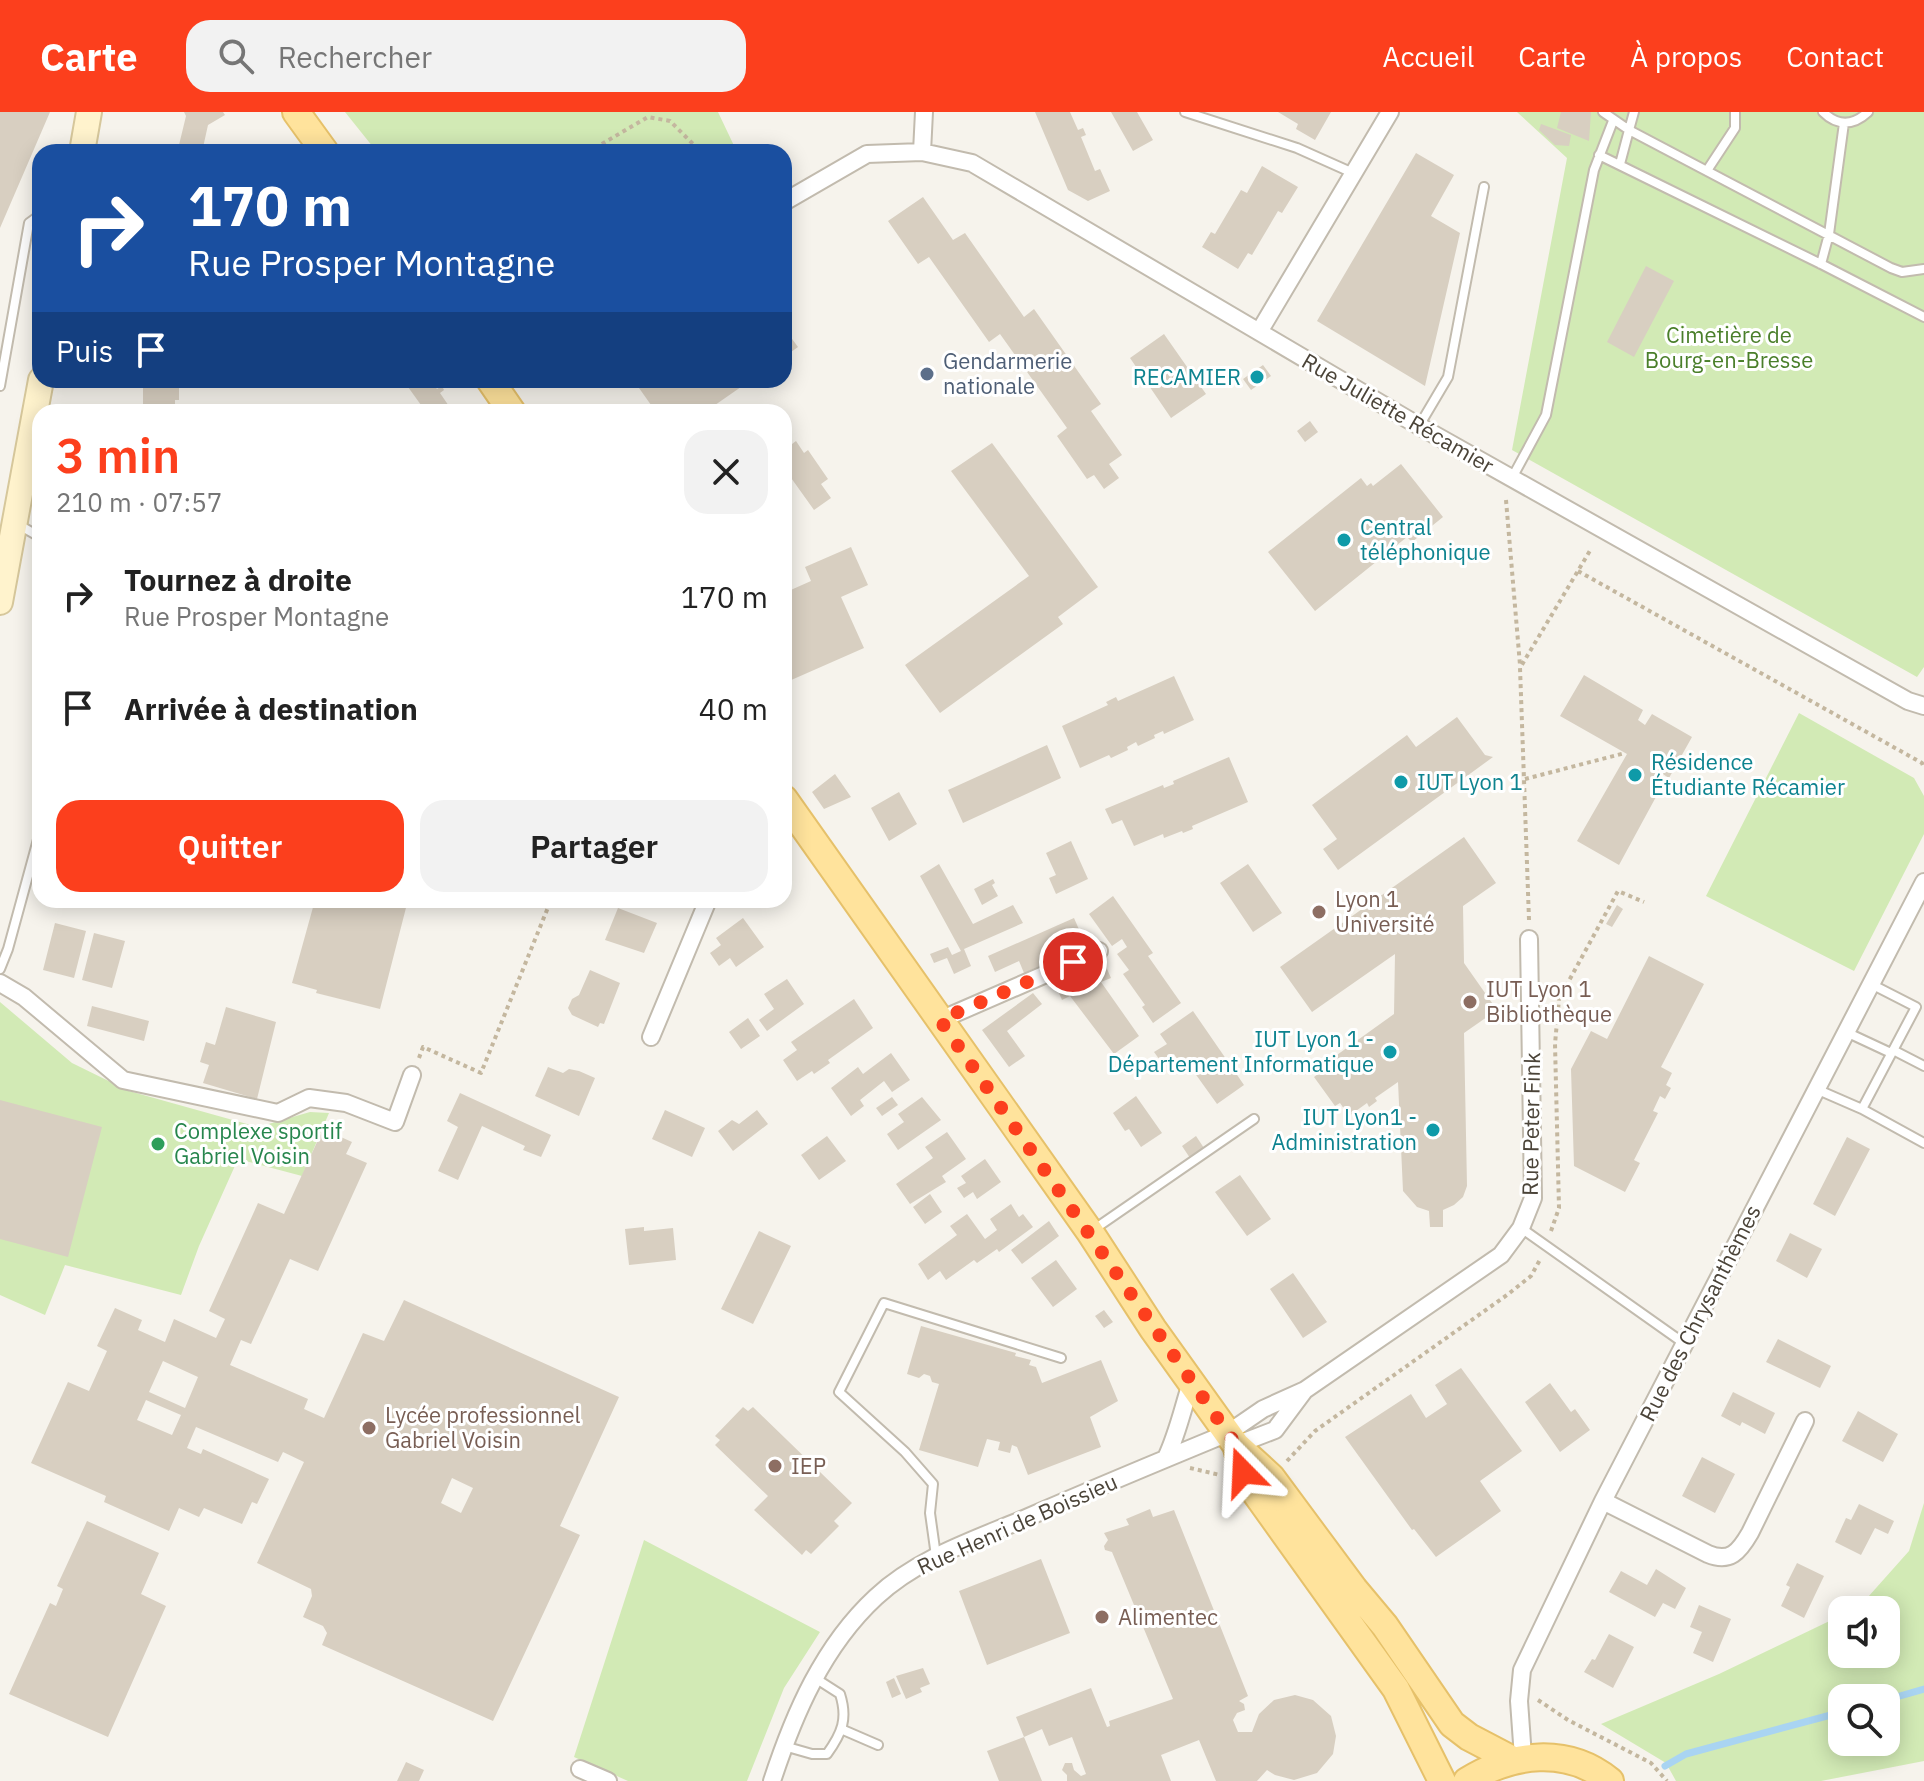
<!DOCTYPE html>
<html lang="fr">
<meta charset="utf-8">
<style>
body{margin:0;font-family:"IBM Plex Sans",sans-serif;background:#f2f2f2;color:#222;height:100vh;display:flex;flex-direction:column;font-size:30px;white-space:nowrap}
*{box-sizing:border-box;margin:0}
p{font-size:26px;color:#767676}
.icon{flex:none;width:44px;height:44px;fill:none;stroke:currentColor;stroke-width:2;stroke-linecap:round;stroke-linejoin:round}
.map{position:relative;flex:1;overflow:hidden}
.drawer{position:absolute;left:32px;top:292px;width:760px;height:504px;display:flex;flex-direction:column;background:#fff;border-radius:24px;box-shadow:0 4px 20px #0003}
.drawer>*{flex:none}
.banner{position:absolute;left:32px;top:32px;width:760px;height:244px;border-radius:24px;box-shadow:0 4px 20px #0003;background:#1a4fa0;color:#fff;overflow:hidden}
.buttons{position:absolute;left:1828px;top:1484px;display:grid;gap:16px}
.buttons a{display:grid;place-items:center;width:72px;height:72px;border-radius:16px;background:#fff;box-shadow:0 4px 20px #0003;font-size:40px}
.pin{position:absolute;display:grid;place-items:center;width:68px;height:68px;color:#fff;margin:-34px;border:4px solid #fff;border-radius:50%;box-shadow:0 2px 8px #0007}
.me{position:absolute;width:88px;margin:-44px;rotate:339deg;stroke-linejoin:round;filter:drop-shadow(0 0 6px #0008)}
.turn{display:flex;align-items:center;gap:28px;height:168px;padding:0 24px;font-size:36px}
.turn .icon{width:104px;height:104px;stroke-width:2.5}
.turn b{display:block;font-size:56px;line-height:68px}
.then{display:flex;align-items:center;height:76px;padding:0 24px;background:#0003;gap:16px;font-size:30px}
.round{display:grid;place-items:center;flex:none;width:84px;height:84px;border-radius:24px;background:#f2f2f2}
.headline{display:flex;align-items:center;justify-content:space-between;height:136px;padding:0 24px}
h1{font-size:48px;font-weight:600;line-height:60px;color:#fc3f1d}
.cta{display:flex;gap:16px;margin-top:auto;padding:16px 24px}
.cta a{flex:1;height:92px;border-radius:24px;background:#fc3f1d;color:#fff;font-size:32px;font-weight:600;line-height:92px;text-align:center}
.cta a+a{background:#f2f2f2;color:#222}
ul{padding:0;list-style:none}
li{display:flex;align-items:center;gap:24px;height:112px;padding:0 24px}
li div{flex:1}
li b{display:block;font-size:30px}
li em{font-style:normal}
header{display:flex;align-items:center;gap:48px;box-sizing:border-box;height:112px;padding:0 40px;background:#fc3f1d;color:#fff}
header strong{font-size:38px}
nav{display:flex;gap:44px;margin-inline-start:auto;font-size:28px}
.search{width:560px;height:72px;background:#f2f2f2;display:flex;align-items:center;gap:20px;box-sizing:border-box;padding:0 28px;border-radius:24px;color:#767676;font-size:30px}
.map>svg:first-child{display:block}
.green{fill:#d2eab5;fill-rule:evenodd}
.lines{fill:none;stroke-linecap:round;stroke-linejoin:round}
.stream{stroke:#a9d4f2;stroke-width:7}
.building{fill:#d8cfc1;fill-rule:evenodd}
.service-casing{stroke:#c2bbae;stroke-width:12}
.minor-casing{stroke:#c2bbae;stroke-width:20}
.secondary-casing{stroke:#d6c79b;stroke-width:28}
.primary-casing{stroke:#e6c16a;stroke-width:30}
.path{stroke:#c4b79f;stroke-width:4;stroke-dasharray:4 4;stroke-linecap:butt}
.service{stroke:#fff;stroke-width:8}
.minor{stroke:#fff;stroke-width:16}
.secondary{stroke:#fff3cd;stroke-width:24}
.primary{stroke:#ffe39c;stroke-width:26}
.route{stroke:#fc3f1d;stroke-width:14;stroke-dasharray:0 25.2}
.service-dot{fill:#5c6f8a;stroke:#fff;stroke-width:3}
.culture-dot{fill:#0f9aa8;stroke:#fff;stroke-width:3}
.education-dot{fill:#8d6e63;stroke:#fff;stroke-width:3}
.leisure-dot{fill:#2e9e5b;stroke:#fff;stroke-width:3}
.labels{text-anchor:middle;stroke-width:6;stroke-linejoin:round;paint-order:stroke}
.park-label{font-size:22px;fill:#4a7f2a;stroke:#fff}
.service-label{font-size:22px;fill:#4e5e75;stroke:#fff;text-anchor:start}
.culture-label{font-size:22px;fill:#0d838f;stroke:#fff;text-anchor:end}
.street-label{font-size:22px;fill:#4b4439;stroke:#fff}
.education-label{font-size:22px;fill:#785e54;stroke:#fff;text-anchor:start}
.leisure-label{font-size:22px;fill:#27864d;stroke:#fff;text-anchor:start}
</style>
<header>
<strong>Carte</strong>
<div class="search"><svg class="icon" aria-label="search" viewBox="0 0 24 24"><circle cx="10" cy="10" r="6"/><path d="M15 15l6 6"/></svg>Rechercher</div>
<nav><a>Accueil</a><a>Carte</a><a>À propos</a><a>Contact</a></nav>
</header>
<div class="map">
<svg width="1924" height="1669" viewBox="0 0 1924 1669">
<rect width="100%" height="100%" fill="#f6f3ec"/>
<path class="green" d="M345 0H718L737 40H377Z
M1517 0H1924V555L1917 565 1512 338 1567 46Z
M1799 601 1914 666 1924 684V722L1854 859 1706 784Z
M0 890 72 951 129 979 258 1015 310 1000 329 1001 302 1064 238 1047 199 1134 181 1183 65 1153 45 1203 0 1183Z
M1924 1391V1649L1821 1669H1676L1666 1651 1601 1612 1719 1562 1842 1503V1542H1886V1498H1853L1860 1494 1909 1439ZM1886 1586V1630H1842V1586Z
M644 1428 820 1520 784 1576 747 1669H628L574 1645Z"/>
<g class="lines">
<path class="stream" d="M1886 1588 1924 1577
M1665 1654 1686 1642 1842 1600"/>
</g>
<path class="building" d="M0 0H50L0 116Z
M184 0H223L225 3 208 13 202 40H169L179 33 186 4Z
M1035 0H1070L1078 18 1083 16 1086 23 1081 25 1095 59 1100 57 1110 79 1088 89 1068 78Z
M1111 0H1137L1153 28 1133 39Z
M1278 0H1331L1315 28 1296 17 1298 12Z
M1561 0H1591L1589 29 1557 16Z
M1541 12 1571 23 1569 34 1555 33 1539 18Z
M1416 41 1454 63 1431 104 1460 121 1425 274 1317 209Z
M1262 54 1298 75 1282 101 1278 99 1252 143 1248 141 1238 157 1202 135 1211 120 1215 122 1241 78 1247 81Z
M923 85 953 128 965 121 1024 205 1034 197 1101 292 1091 299 1122 343 1109 352 1119 366 1104 377 1094 363 1087 367 1057 324 1067 316 1000 222 989 230 929 145 918 152 888 109Z
M1646 154 1674 169 1634 245 1607 230Z
M784 216 798 235 784 245Z
M1164 222 1206 282 1171 306 1130 246Z
M1263 253 1271 264 1251 278 1243 267Z
M143 268H179V288H175V300H143Z
M403 268H430L437 277 442 274 444 278 440 281 453 300H426Z
M651 268H751L705 300H656L639 276Z
M1310 309 1318 320 1305 330 1297 319Z
M796 329 804 341 808 338 828 367 821 372 831 386 814 398 784 356V338Z
M992 331 1098 475 1058 505 1063 512 940 601 905 553 1029 464 951 359Z
M1401 352 1443 405 1412 430 1407 425 1315 499 1268 440 1361 366 1367 374 1371 371 1373 374Z
M851 435 868 473 841 485 864 536 789 569 784 558V481L811 469 805 455Z
M1584 563 1643 598 1638 608 1645 613 1652 602 1692 625 1669 666 1658 659 1654 666 1663 672 1619 753 1577 729 1627 642 1560 604Z
M1174 564 1194 608 1164 622 1163 619 1154 623 1155 626 1138 634 1136 630 1127 635 1128 638 1111 646 1109 643 1080 656 1062 614 1108 593 1106 590 1116 585 1118 589Z
M1457 605 1485 643 1493 645 1338 758 1323 737 1337 727 1312 693 1407 623 1416 635Z
M1047 633 1061 666 963 711 948 678Z
M1229 645 1248 690 1192 714 1193 717 1183 721 1182 719 1164 726 1163 722 1134 734 1122 708 1112 712 1105 697 1163 673 1164 676 1174 672 1173 669Z
M835 662 851 685 824 697 812 680Z
M899 680 917 712 889 729 871 696Z
M1464 725 1496 771 1463 794 1464 851 1497 898 1464 921 1467 1074 1463 1085 1454 1093 1443 1098V1115H1430L1429 1099 1417 1095 1403 1079 1398 970 1375 986 1377 989 1369 995 1367 991 1349 1004 1340 991 1335 994 1314 965 1318 962 1316 958 1394 902 1395 842 1312 900 1280 855Z
M1071 729 1088 767 1056 782 1049 766 1056 763 1046 741Z
M939 752 973 812 1013 793 1023 811 964 837 971 854 954 862 947 846 934 851 930 842 948 835 952 843 961 839 920 764Z
M1248 752 1282 801 1253 820 1220 771Z
M993 767 995 771 992 773 998 784 982 793 974 777Z
M1113 784 1153 841 1148 844 1181 891 1153 911 1142 895 1145 893 1123 862 1129 858 1117 842 1127 835 1122 827 1112 834 1089 802Z
M315 788H408L380 897 316 881 317 878 292 871Z
M1617 793 1623 797 1612 815 1606 812Z
M618 796 657 811 644 841 605 828Z
M743 806 764 835 736 855 730 846 719 854 710 841 721 833 716 826Z
M1074 806 1081 822 1073 826 1077 837 1024 861 1019 849 995 860 988 844Z
M55 811 86 819 74 866 43 858Z
M94 821 125 829 112 876 82 868Z
M1649 844 1704 872 1661 955 1672 961 1666 973 1671 976 1665 987 1660 984 1653 999 1658 1001 1634 1048 1640 1051 1625 1080 1574 1054 1571 957 1591 919 1607 927Z
M1104 850 1111 866 1101 870 1139 924 1114 942 1070 884 1062 888 1055 872Z
M590 858 620 871 604 912 600 911 598 915 572 903 568 896 572 887 579 883Z
M787 867 804 892 767 919 759 908 774 897 764 882Z
M1033 881 1042 892 1007 919 1025 944 1009 955 982 918Z
M854 887 873 916 828 948 830 951 814 962 812 959 797 969 783 948 797 938 791 930Z
M92 894 149 909 144 929 87 914Z
M226 895 276 910 257 987 203 971 209 953 200 950 206 930 215 933Z
M1193 899 1244 973 1217 992 1184 946 1179 950 1174 942 1162 951 1154 940 1167 932 1160 922Z
M748 906 760 924 741 937 729 920Z
M891 941 910 968 892 980 884 969 860 988 864 994 851 1004 831 976 858 955 863 962Z
M548 955 563 961 569 957 579 959 595 966 579 1004 535 984Z
M460 981 551 1023 541 1045 523 1038 525 1034 482 1014 458 1068 438 1059 458 1015 447 1009Z
M1136 984 1162 1021 1141 1035 1129 1017 1125 1019 1113 1001Z
M892 985 898 993 882 1004 876 996Z
M922 985 941 1008 898 1038 887 1022 904 1010 898 1002Z
M0 988 102 1015 68 1145 0 1127Z
M665 998 705 1016 692 1045 652 1027Z
M757 998 768 1012 733 1039 718 1019 732 1008 739 1012Z
M323 1017 352 1030 346 1042 367 1051 318 1159 290 1147 251 1232 241 1228 230 1253 308 1287 304 1297 324 1306 363 1221 384 1229 404 1188 619 1285 560 1414 580 1423 493 1609 322 1533 327 1521 323 1514 303 1505 312 1484 311 1477 257 1451 304 1350 283 1340 278 1350 196 1315 187 1336 201 1342 203 1337 269 1367 257 1392 252 1390 242 1412 204 1396 199 1405 179 1396 169 1419 104 1390 106 1384 31 1351 68 1270 89 1279 107 1239 97 1234 115 1196 142 1208 138 1218 165 1230 174 1207 216 1226 225 1207 209 1199 258 1091 284 1102ZM163 1249 198 1265 185 1296 149 1280ZM146 1288 181 1303 172 1323 137 1308ZM452 1366 473 1376 461 1401 441 1391Z
M947 1020 966 1047 942 1064 946 1070 910 1092 896 1072 933 1046 925 1035Z
M827 1024 846 1049 819 1068 801 1043Z
M1196 1024 1204 1036 1190 1046 1182 1034Z
M1847 1025 1870 1037 1835 1104 1813 1092Z
M985 1047 1001 1070 977 1087 973 1080 964 1086 957 1076 966 1071 961 1064Z
M1240 1063 1271 1107 1247 1124 1215 1080Z
M930 1082 942 1100 925 1112 913 1095Z
M1011 1092 1019 1105 1023 1102 1033 1115 999 1140 997 1137 977 1151 974 1148 946 1168 940 1159 928 1168 918 1152 957 1123 950 1114 967 1102 985 1127 997 1118 990 1107Z
M1049 1109 1059 1124 1022 1152 1011 1138Z
M644 1115V1119L673 1116 676 1148 629 1153 625 1117Z
M759 1119 791 1134 753 1212 721 1197Z
M1790 1121 1822 1137 1807 1166 1776 1149Z
M1056 1148 1077 1177 1053 1195 1031 1166Z
M1293 1161 1327 1210 1303 1226 1270 1177Z
M1104 1198 1113 1210 1104 1216 1095 1204Z
M921 1214 1016 1241 1015 1244 1031 1248 1029 1253 1036 1255 1042 1271 1101 1248 1118 1289 1090 1305 1101 1335 1028 1363 1017 1335 1012 1333 1010 1341 998 1338 1000 1330 987 1327 978 1355 919 1338 939 1272 932 1270 930 1264 924 1262 919 1266 907 1262Z
M1778 1227 1831 1254 1820 1276 1766 1250Z
M1461 1256 1522 1339 1480 1369 1501 1399 1436 1445 1414 1417 1412 1418 1345 1325 1411 1282 1426 1306 1447 1292 1435 1273Z
M1550 1271 1571 1300 1575 1297 1590 1318 1560 1340 1525 1290Z
M1733 1280 1775 1301 1765 1322 1742 1310 1740 1314 1721 1304Z
M743 1295 748 1299 753 1295 852 1391 834 1409 839 1414 811 1442 806 1438 802 1443 754 1398 768 1384 715 1333 720 1328 715 1324Z
M1858 1299 1898 1322 1883 1350 1842 1329Z
M1702 1345 1735 1362 1715 1401 1682 1384Z
M1859 1392 1894 1409 1888 1422 1875 1416 1861 1443 1835 1430 1846 1406 1851 1408Z
M1150 1397 1153 1405 1174 1398 1248 1584 1239 1589 1244 1592 1245 1598 1237 1601 1233 1608 1238 1620H1252L1259 1602 1274 1588 1295 1583 1313 1588 1331 1604 1336 1624 1333 1642 1317 1661 1294 1668 1275 1663 1267 1658 1257 1669H1216L1199 1628 1161 1643 1171 1669H1067V1663L1062 1658 1065 1651H1072L1074 1658 1081 1664 1086 1662 1072 1625 1049 1634 1042 1617 1024 1625 1042 1669H999L987 1639 1024 1625 1016 1605 1091 1576 1107 1615 1110 1614 1109 1609 1173 1587 1112 1440 1105 1438 1104 1434 1108 1428 1104 1421 1129 1413 1126 1407Z
M87 1409 159 1441 141 1482 166 1494 108 1625 9 1582 50 1491 56 1494 63 1477 57 1474Z
M1041 1447 1070 1521 987 1553 959 1479Z
M1797 1451 1824 1464 1804 1506 1781 1494 1790 1475 1786 1473Z
M1656 1457 1686 1476 1675 1497 1663 1491 1655 1505 1609 1480 1621 1459 1647 1473Z
M1699 1493 1731 1507 1713 1550 1693 1541 1702 1520 1690 1515Z
M1609 1522 1634 1535 1613 1576 1584 1560 1592 1547 1595 1548Z
M923 1556 930 1572 920 1576 922 1580 906 1587 896 1564Z
M894 1566 901 1582 892 1586 886 1570Z
M406 1650 424 1658 419 1669H397Z"/>
<g class="lines">
<g class="service-casing">
<path id="service" d="M1185 0 1297 36 1353 61
M1603 0 1629 18 1620 52
M1634 0 1629 18 1891 156 1902 160 1924 157
M1823 0C1837 14 1853 14 1868 0
M1599 43 1821 152 1924 205
M1708 57 1735 16V0
M1821 152 1829 122 1844 11
M0 274 29 111 40 103
M1419 314 1448 265 1484 75
M1512 366 1546 303 1594 58 1613 9
M19 413 40 425
M0 857 8 837 40 720
M1846 920 1891 941
M1893 938 1924 954
M1816 977 1862 997 1916 895 1871 872
M1862 997 1924 1031
M1521 1116 1685 1232
M1093 1118 1254 1007
M936 1444 930 1401 933 1372 905 1340 839 1280 884 1191 1061 1246
M841 1617 878 1633
M784 1634 812 1642H827C842 1621 848 1607 840 1582L815 1566"/>
</g>
<g class="minor-casing">
<path id="minor" d="M922 40 924 0
M784 90 867 42 922 40 972 51 1419 314 1908 589 1924 594
M1259 220 1390 0
M0 871 24 885 123 968 278 1001 309 986 346 991 395 1010 412 963
M940 908 1099 839
M651 925 708 788
M1236 1333 1275 1318 1304 1279
M1166 1346C1178 1321 1183 1295 1192 1268
M1603 1389 1708 1442C1730 1451 1739 1440 1750 1421L1805 1309
M1523 1645 1519 1589 1522 1558 1603 1389 1924 770
M580 1657 608 1669
M772 1669C794 1602 823 1534 876 1485 918 1446 974 1428 1026 1406 1093 1377 1160 1349 1228 1321L1263 1297 1305 1278 1501 1143 1521 1116 1533 1086 1529 827"/>
</g>
<g class="secondary-casing">
<path id="secondary" d="M82 40 89 0
M0 490 41 268"/>
</g>
<g class="primary-casing">
<path id="primary" d="M296 0 325 40
M490 268 512 300
M784 687 1090 1120 1153 1217 1236 1333 1271 1365 1354 1477 1385 1514 1452 1612 1469 1625 1511 1647
M1237 1336 1243 1360 1252 1376 1396 1577 1442 1669
M1467 1669C1512 1641 1567 1634 1610 1669"/>
</g>
<path class="path" d="M588 40 648 5 670 9 701 40
M1506 388 1520 553
M1578 459 1922 651 1924 656
M1525 667 1625 641
M1529 808 1520 556 1591 437
M419 946 423 935 481 961 551 788
M1551 1119 1559 1096 1555 932 1559 887 1618 779 1644 790
M1287 1349 1315 1319 1507 1183 1531 1164 1541 1146
M1190 1356 1220 1363
M1538 1588 1568 1608 1651 1651 1667 1669"/>
<use href="#service" class="service"/>
<use href="#minor" class="minor"/>
<use href="#secondary" class="secondary"/>
<use href="#primary" class="primary"/>
</g>
<g class="lines">
<path class="route" d="M1073 850 940 908 1236 1333 1243 1360"/>
</g>
<circle class="service-dot" cx="927" cy="262" r="8"/>
<g class="culture-dot">
<circle cx="1257" cy="265" r="8"/>
<circle cx="1344" cy="428" r="8"/>
<circle cx="1635" cy="663" r="8"/>
<circle cx="1401" cy="670" r="8"/>
<circle cx="1390" cy="940" r="8"/>
<circle cx="1433" cy="1018" r="8"/>
</g>
<g class="education-dot">
<circle cx="1319" cy="800" r="8"/>
<circle cx="1470" cy="890" r="8"/>
<circle cx="369" cy="1316" r="8"/>
<circle cx="775" cy="1354" r="8"/>
<circle cx="1102" cy="1505" r="8"/>
</g>
<circle class="leisure-dot" cx="158" cy="1032" r="8"/>
<g class="labels">
<g class="park-label">
<text x="1729" y="231">Cimetière de<tspan x="1729" dy="25">Bourg-en-Bresse</tspan></text>
</g>
<g class="service-label">
<text x="943" y="257">Gendarmerie<tspan x="943" dy="25">nationale</tspan></text>
</g>
<g class="culture-label">
<text x="1241" y="273">RECAMIER</text>
<text x="1360" y="423" text-anchor="start">Central<tspan x="1360" dy="25">téléphonique</tspan></text>
<text x="1651" y="658" text-anchor="start">Résidence<tspan x="1651" dy="25">Étudiante Récamier</tspan></text>
<text x="1417" y="678" text-anchor="start">IUT Lyon 1</text>
<text x="1374" y="935">IUT Lyon 1 -<tspan x="1374" dy="25">Département Informatique</tspan></text>
<text x="1417" y="1013">IUT Lyon1 -<tspan x="1417" dy="25">Administration</tspan></text>
</g>
<g class="street-label">
<text transform="translate(1398 301) rotate(30)" y="8">Rue Juliette Récamier</text>
<text transform="translate(1531 1012) rotate(-89)" y="8">Rue Peter Fink</text>
<text transform="translate(1700 1201) rotate(-63)" y="8">Rue des Chrysanthèmes</text>
<text transform="translate(1017 1412) rotate(-24)" y="8">Rue Henri de Boissieu</text>
</g>
<g class="education-label">
<text x="1335" y="795">Lyon 1<tspan x="1335" dy="25">Université</tspan></text>
<text x="1486" y="885">IUT Lyon 1<tspan x="1486" dy="25">Bibliothèque</tspan></text>
<text x="385" y="1311">Lycée professionnel<tspan x="385" dy="25">Gabriel Voisin</tspan></text>
<text x="791" y="1362">IEP</text>
<text x="1118" y="1513">Alimentec</text>
</g>
<g class="leisure-label">
<text x="174" y="1027">Complexe sportif<tspan x="174" dy="25">Gabriel Voisin</tspan></text>
</g>
</g>
</svg>
<div class="buttons">
<a><svg class="icon" aria-label="sound" viewBox="0 0 24 24"><path d="M4 9h4l5-4v14l-5-4H4zM17 9q2 3 0 6"/></svg></a>
<a><svg class="icon" aria-label="search" viewBox="0 0 24 24"><circle cx="10" cy="10" r="6"/><path d="M15 15l6 6"/></svg></a>
</div>
<div class="pin" style="left:1073px;top:850px;background:#d93025"><svg class="icon" aria-label="arrive" viewBox="0 0 24 24"><path d="M6 21V4h12l-3 4 3 4H6"/></svg></div>
<svg class="me" style="left:1243px;top:1360px" viewBox="-20 -20 40 40"><path d="M0-17L14 15 0 8-14 15z" fill="#fc3f1d" stroke="#fff" stroke-width="4"/></svg>
<div class="banner">
<div class="turn"><svg class="icon" aria-label="right" viewBox="0 0 24 24"><path d="M7 20v-9h11M14 6l5 5-5 5"/></svg><div><b>170 m</b>Rue Prosper Montagne</div></div>
<div class="then">Puis<svg class="icon" aria-label="arrive" viewBox="0 0 24 24"><path d="M6 21V4h12l-3 4 3 4H6"/></svg></div>
</div>
<section class="drawer">
<div class="headline"><div><h1>3 min</h1><p>210 m · 07:57</p></div><a class="round"><svg class="icon" aria-label="close" viewBox="0 0 24 24"><path d="M6 6l12 12M18 6L6 18"/></svg></a></div>
<ul>
<li><svg class="icon" aria-label="right" viewBox="0 0 24 24"><path d="M7 20v-9h11M14 6l5 5-5 5"/></svg><div><b>Tournez à droite</b><p>Rue Prosper Montagne</p></div><em>170 m</em></li>
<li><svg class="icon" aria-label="arrive" viewBox="0 0 24 24"><path d="M6 21V4h12l-3 4 3 4H6"/></svg><div><b>Arrivée à destination</b></div><em>40 m</em></li>
</ul>
<div class="cta"><a>Quitter</a><a>Partager</a></div>
</section>
</div>
